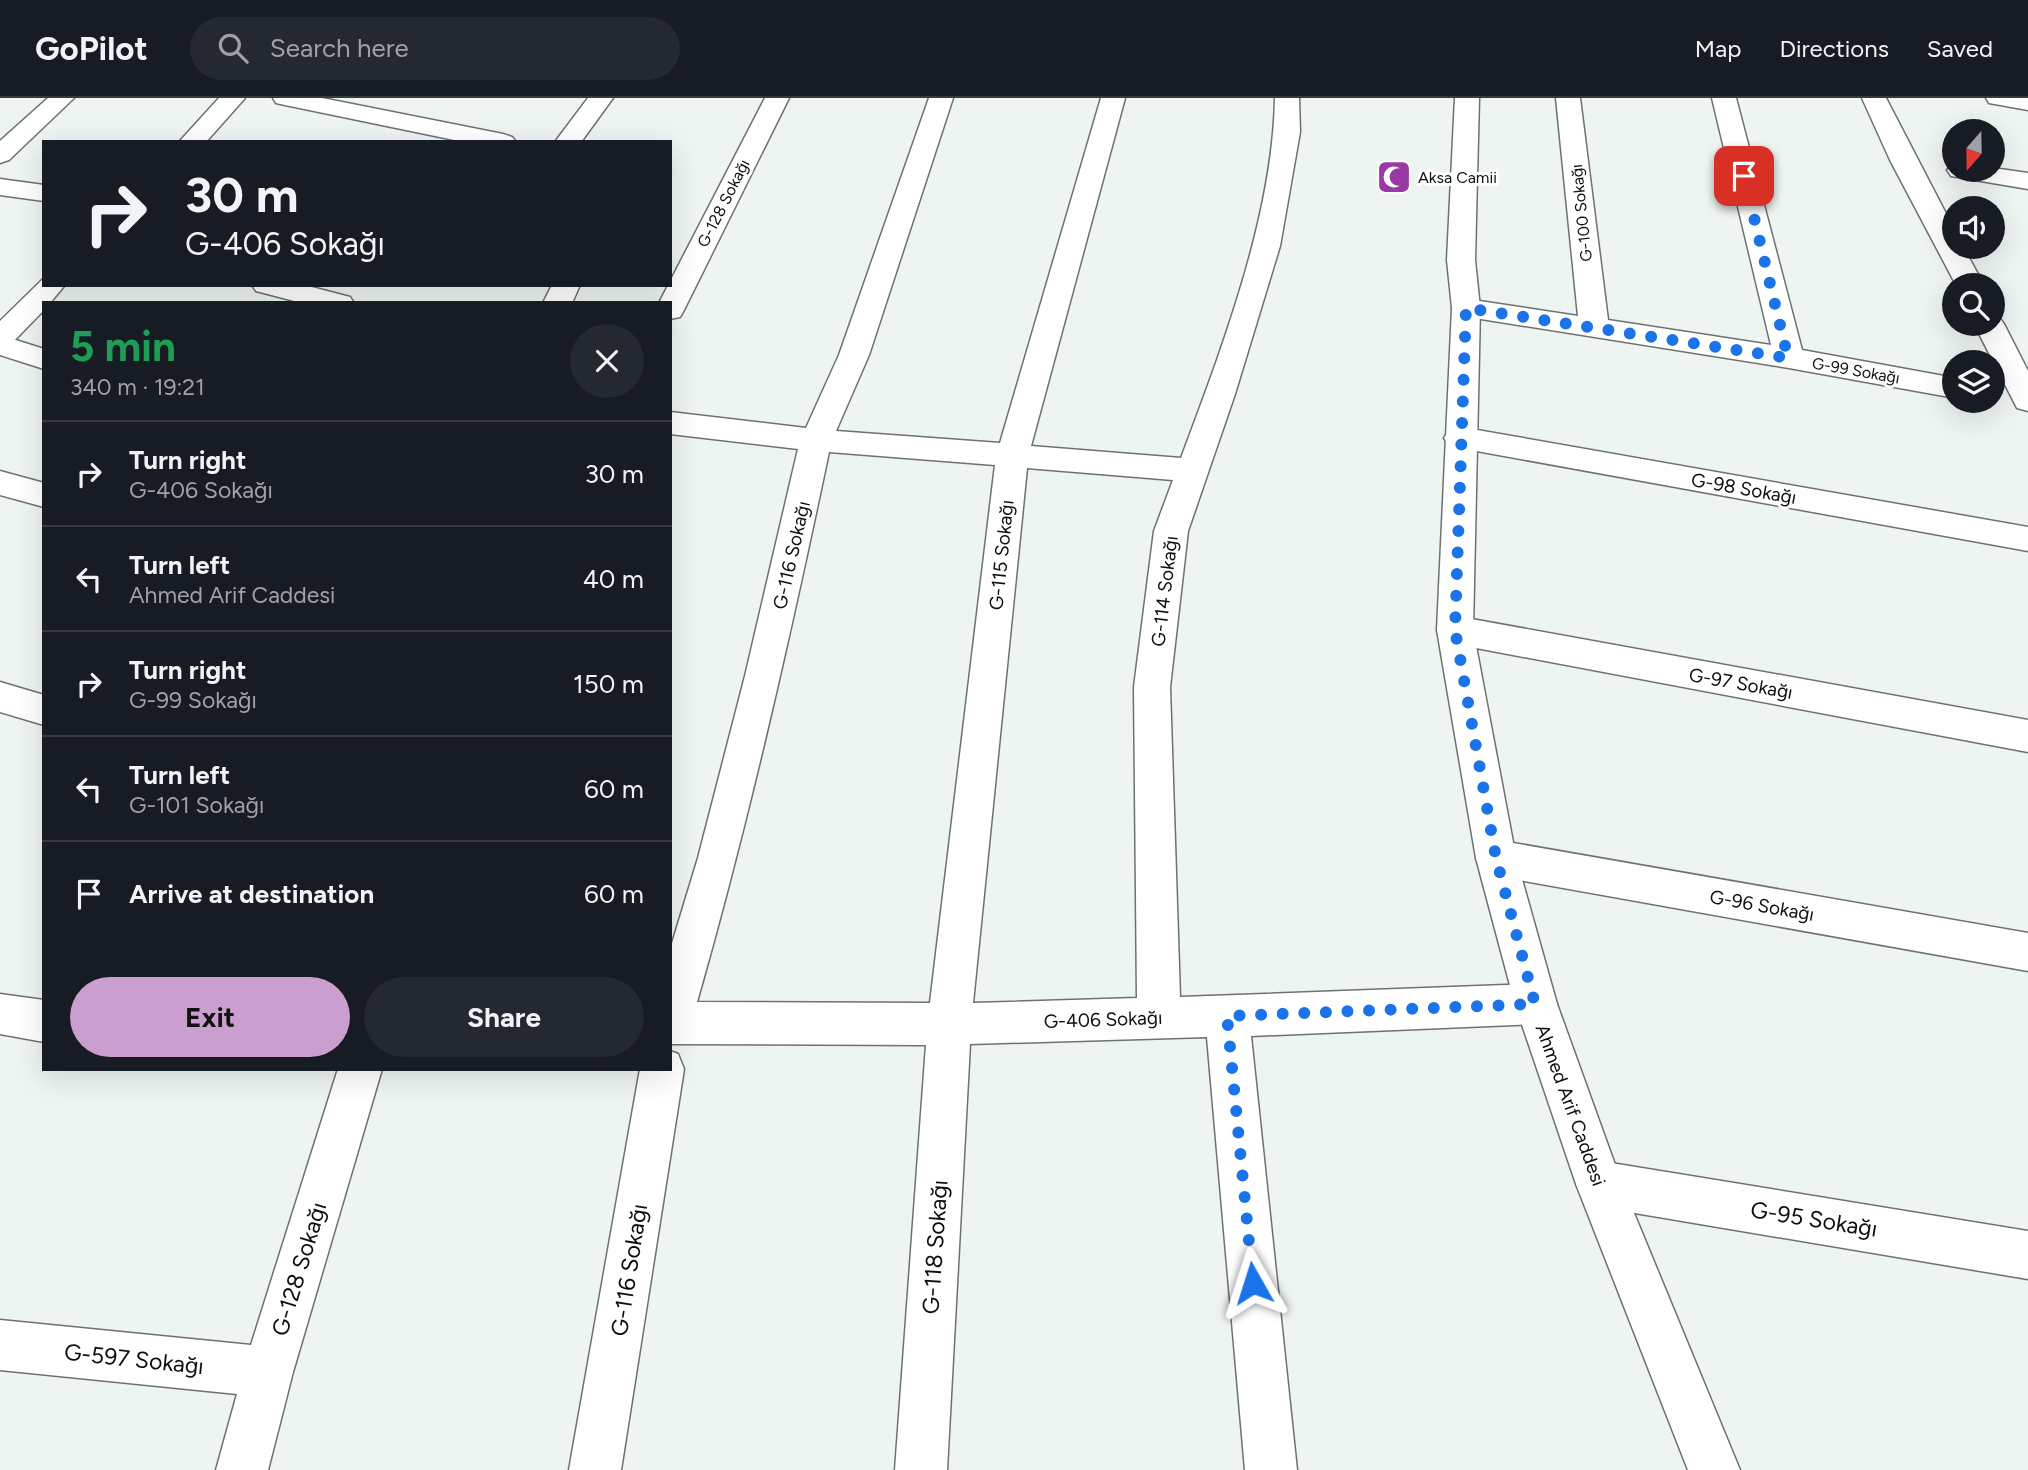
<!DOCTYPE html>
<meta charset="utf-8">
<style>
body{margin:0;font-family:Figtree,sans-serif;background:#242831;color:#f1f3f6;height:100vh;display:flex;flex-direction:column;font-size:26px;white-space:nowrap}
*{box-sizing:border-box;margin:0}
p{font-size:23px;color:#9ea1a6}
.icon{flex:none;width:38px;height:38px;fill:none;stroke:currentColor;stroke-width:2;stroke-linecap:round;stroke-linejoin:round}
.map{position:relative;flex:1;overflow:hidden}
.sheet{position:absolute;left:42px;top:203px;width:630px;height:770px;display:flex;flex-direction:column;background:#171b24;border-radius:0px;box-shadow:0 7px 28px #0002}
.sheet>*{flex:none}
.hud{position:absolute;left:42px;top:42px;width:630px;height:147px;border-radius:0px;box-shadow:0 7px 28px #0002;background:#171b24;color:#f1f3f6;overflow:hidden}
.needle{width:46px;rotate:200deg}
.controls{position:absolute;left:1942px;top:21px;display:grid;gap:14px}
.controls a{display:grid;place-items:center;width:63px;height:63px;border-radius:50%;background:#171b24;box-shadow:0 7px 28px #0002;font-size:35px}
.pin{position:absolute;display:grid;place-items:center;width:60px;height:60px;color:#fff;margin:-30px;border-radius:14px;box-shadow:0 4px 10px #0006}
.me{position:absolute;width:77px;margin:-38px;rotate:354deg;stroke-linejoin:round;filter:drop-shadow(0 0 5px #0008)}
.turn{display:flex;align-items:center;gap:24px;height:147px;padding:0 28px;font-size:32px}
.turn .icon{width:91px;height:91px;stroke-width:2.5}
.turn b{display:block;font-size:49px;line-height:60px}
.round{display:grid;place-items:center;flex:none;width:74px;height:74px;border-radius:37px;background:#242831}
.head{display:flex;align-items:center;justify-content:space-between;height:119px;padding:0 28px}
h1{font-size:42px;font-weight:700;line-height:52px;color:#1e9e55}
.action{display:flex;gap:14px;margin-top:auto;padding:14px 28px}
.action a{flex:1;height:80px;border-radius:42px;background:#ca9fd0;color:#111;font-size:28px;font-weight:700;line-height:80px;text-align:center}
.action a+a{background:#242831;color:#f1f3f6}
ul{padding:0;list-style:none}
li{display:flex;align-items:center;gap:21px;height:105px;padding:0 28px;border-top:2px solid #363941}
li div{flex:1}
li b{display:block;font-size:26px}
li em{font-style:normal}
header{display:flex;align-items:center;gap:42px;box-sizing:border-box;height:98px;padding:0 35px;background:#171b24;border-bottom:2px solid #363941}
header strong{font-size:33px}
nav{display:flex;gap:38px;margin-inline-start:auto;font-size:24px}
.search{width:490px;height:63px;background:#242831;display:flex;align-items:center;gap:18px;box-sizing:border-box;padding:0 24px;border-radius:38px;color:#9ea1a6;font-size:26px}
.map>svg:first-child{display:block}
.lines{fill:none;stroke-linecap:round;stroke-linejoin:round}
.minor-casing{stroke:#6c7270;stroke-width:3}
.tertiary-casing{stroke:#6c7270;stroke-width:3}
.secondary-casing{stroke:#6c7270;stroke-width:3}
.minor{fill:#fff;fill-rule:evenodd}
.tertiary{fill:#fff;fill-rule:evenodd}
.secondary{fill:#fff;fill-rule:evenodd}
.route{stroke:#1a73e8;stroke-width:12;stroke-dasharray:0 21.6}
.labels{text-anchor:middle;stroke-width:6;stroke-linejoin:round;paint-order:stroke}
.far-poi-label{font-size:16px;fill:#0d0f0f;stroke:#fff;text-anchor:start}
.far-street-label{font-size:16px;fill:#0d0f0f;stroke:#fff}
.street-label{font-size:19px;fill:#0d0f0f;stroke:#fff}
.near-street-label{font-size:23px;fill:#0d0f0f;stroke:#fff}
</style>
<header>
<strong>GoPilot</strong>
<div class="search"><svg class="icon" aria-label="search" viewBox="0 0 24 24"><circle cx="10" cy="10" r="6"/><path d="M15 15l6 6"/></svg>Search here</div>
<nav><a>Map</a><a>Directions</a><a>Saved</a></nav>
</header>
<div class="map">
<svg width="2028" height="1372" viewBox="0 0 2028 1372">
<rect width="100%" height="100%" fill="#edf4f2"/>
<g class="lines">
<g class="minor-casing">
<path id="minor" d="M48 0H74L9 62 0 65V43Z
M273 0H322L503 36 512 39 516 44H464L285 7 276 5Z
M588 0H613L581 44H555Z
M765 0H789L684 212 680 219 670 221V205H659Z
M929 0H953L869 257 836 333 1000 345 1101 0H1125L1031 348 1181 360C1222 250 1273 118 1275 0H1299L1300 34 1280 148 1235 296 1188 433 1170 589 1180 899 1536 886 1551 892 1557 906 1551 920 1536 926 1251 938 1297 1372H1245L1207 939 970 946 947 1372H895L926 947 670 946V852L698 760 745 578 798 351 670 336V314L806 330 839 257ZM829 354 995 367 930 905 697 904C749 722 790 539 829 354ZM1027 370 1173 382 1154 433 1134 589 1137 900 973 905Z
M1556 0H1580L1608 222 1771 247 1712 0H1736L1802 252 1955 280V300L1789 270 1456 217 1452 210 1456 203 1466 201 1578 218Z
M1862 0H1886L1955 133V149H1963L1984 187H1956L1890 62Z
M1955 65V72H1993V70L2028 75V91L1951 78 1947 72Z
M0 81 44 87V103L0 97Z
M252 187H304L350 199 354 205H302L256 193Z
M552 187H580L572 205H543Z
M1993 218 1999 219 2004 226 2028 273V313L2017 310 1974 226H1993Z
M0 237 44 251V271L0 257Z
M1460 329 2028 429V453L1449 348 1444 340 1449 332Z
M0 373 44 385V409L0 397Z
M1455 518 2028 622V654L1455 546 1442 542 1437 532 1442 522Z
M0 584 44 597V627L0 614Z
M1496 742 2028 835V873L1496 778 1482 772 1476 760 1482 748Z
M0 896 44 902V944L0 936Z
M670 953 678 956 684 971 621 1372H569L640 971H670Z
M338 971H382L293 1274 268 1372H216L237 1296 0 1272V1222L251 1247Z
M1599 1063 2028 1133V1181L1599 1109 1583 1102 1576 1086 1583 1070Z"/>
</g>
<g class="tertiary-casing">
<path id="tertiary" d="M1455 0H1479L1475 162 1480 210 1473 532 1516 760 1557 906 1622 1086 1740 1372H1688L1576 1086 1515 906 1476 760 1437 532 1452 210 1447 162Z"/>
</g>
<g class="secondary-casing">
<path id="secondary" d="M219 0H245L206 44H179Z
M1986 0H2028V12L1989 5Z
M44 180V187H65L50 205H44V212L10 247 0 250V223Z"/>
</g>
<use href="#minor" class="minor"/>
<use href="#tertiary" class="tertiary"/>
<use href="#secondary" class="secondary"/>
</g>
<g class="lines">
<path class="route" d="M1253 1185 1227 918 1535 906 1496 760 1455 532 1466 210 1788 260 1744 78"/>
</g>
<defs>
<g id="mosque-square" transform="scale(1.75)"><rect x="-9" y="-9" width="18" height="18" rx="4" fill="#9a39a1" stroke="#fff"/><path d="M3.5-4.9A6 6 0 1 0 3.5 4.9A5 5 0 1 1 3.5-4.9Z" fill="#fff"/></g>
</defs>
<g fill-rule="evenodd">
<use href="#mosque-square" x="1394" y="79"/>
</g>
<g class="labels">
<g class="far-poi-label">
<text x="1418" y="85">Aksa Camii</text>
</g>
<g class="far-street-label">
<text transform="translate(723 105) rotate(-63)" y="6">G-128 Sokağı</text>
<text transform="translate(1581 115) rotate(-96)" y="6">G-100 Sokağı</text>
<text transform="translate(1856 272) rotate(10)" y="6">G-99 Sokağı</text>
</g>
<g class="street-label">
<text transform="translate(1744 390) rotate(10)" y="7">G-98 Sokağı</text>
<text transform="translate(791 457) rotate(-77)" y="7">G-116 Sokağı</text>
<text transform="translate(1001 457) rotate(-84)" y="7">G-115 Sokağı</text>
<text transform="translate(1164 493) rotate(-83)" y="7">G-114 Sokağı</text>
<text transform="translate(1741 585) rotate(10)" y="7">G-97 Sokağı</text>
<text transform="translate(1762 807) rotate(10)" y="7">G-96 Sokağı</text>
<text transform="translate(1103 921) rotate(-2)" y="7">G-406 Sokağı</text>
<text transform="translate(1571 1007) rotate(70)" y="7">Ahmed Arif Caddesi</text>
</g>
<g class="near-street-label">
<text transform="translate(1814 1121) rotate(9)" y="8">G-95 Sokağı</text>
<text transform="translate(935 1149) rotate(-86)" y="8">G-118 Sokağı</text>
<text transform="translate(299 1171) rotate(-73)" y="8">G-128 Sokağı</text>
<text transform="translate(629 1172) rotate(-81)" y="8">G-116 Sokağı</text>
<text transform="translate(134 1261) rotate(6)" y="8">G-597 Sokağı</text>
</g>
</g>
</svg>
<div class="controls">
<a><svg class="needle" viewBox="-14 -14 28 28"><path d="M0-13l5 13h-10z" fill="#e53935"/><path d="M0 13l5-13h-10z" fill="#9ea1a6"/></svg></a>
<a><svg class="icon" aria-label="sound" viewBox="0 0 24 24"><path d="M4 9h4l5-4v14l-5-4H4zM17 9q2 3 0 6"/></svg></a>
<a><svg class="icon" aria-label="search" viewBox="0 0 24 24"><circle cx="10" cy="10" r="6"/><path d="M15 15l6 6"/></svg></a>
<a><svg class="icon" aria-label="layers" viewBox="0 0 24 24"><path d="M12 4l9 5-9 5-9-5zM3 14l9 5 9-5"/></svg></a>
</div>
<div class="pin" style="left:1744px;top:78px;background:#d93025"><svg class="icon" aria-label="arrive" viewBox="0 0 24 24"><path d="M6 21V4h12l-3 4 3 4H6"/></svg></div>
<svg class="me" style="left:1253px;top:1185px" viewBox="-20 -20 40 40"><path d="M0-17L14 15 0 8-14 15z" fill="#1a73e8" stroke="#fff" stroke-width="4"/></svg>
<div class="hud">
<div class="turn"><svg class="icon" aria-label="right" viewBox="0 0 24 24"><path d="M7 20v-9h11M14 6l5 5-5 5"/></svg><div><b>30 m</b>G-406 Sokağı</div></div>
</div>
<section class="sheet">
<div class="head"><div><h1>5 min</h1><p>340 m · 19:21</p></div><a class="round"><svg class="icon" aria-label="close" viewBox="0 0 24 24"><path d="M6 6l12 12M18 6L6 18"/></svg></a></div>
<ul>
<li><svg class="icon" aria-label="right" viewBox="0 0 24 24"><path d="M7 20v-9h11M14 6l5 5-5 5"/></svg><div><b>Turn right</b><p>G-406 Sokağı</p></div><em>30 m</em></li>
<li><svg class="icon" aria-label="left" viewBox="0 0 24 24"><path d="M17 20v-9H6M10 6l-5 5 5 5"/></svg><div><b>Turn left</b><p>Ahmed Arif Caddesi</p></div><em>40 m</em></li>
<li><svg class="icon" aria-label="right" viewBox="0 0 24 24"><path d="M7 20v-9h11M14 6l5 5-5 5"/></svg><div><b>Turn right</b><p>G-99 Sokağı</p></div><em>150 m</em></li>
<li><svg class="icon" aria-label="left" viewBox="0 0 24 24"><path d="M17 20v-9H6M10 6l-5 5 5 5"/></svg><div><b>Turn left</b><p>G-101 Sokağı</p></div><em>60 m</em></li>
<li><svg class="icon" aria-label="arrive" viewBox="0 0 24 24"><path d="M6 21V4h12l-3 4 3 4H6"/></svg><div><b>Arrive at destination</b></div><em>60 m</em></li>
</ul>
<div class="action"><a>Exit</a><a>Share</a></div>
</section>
</div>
